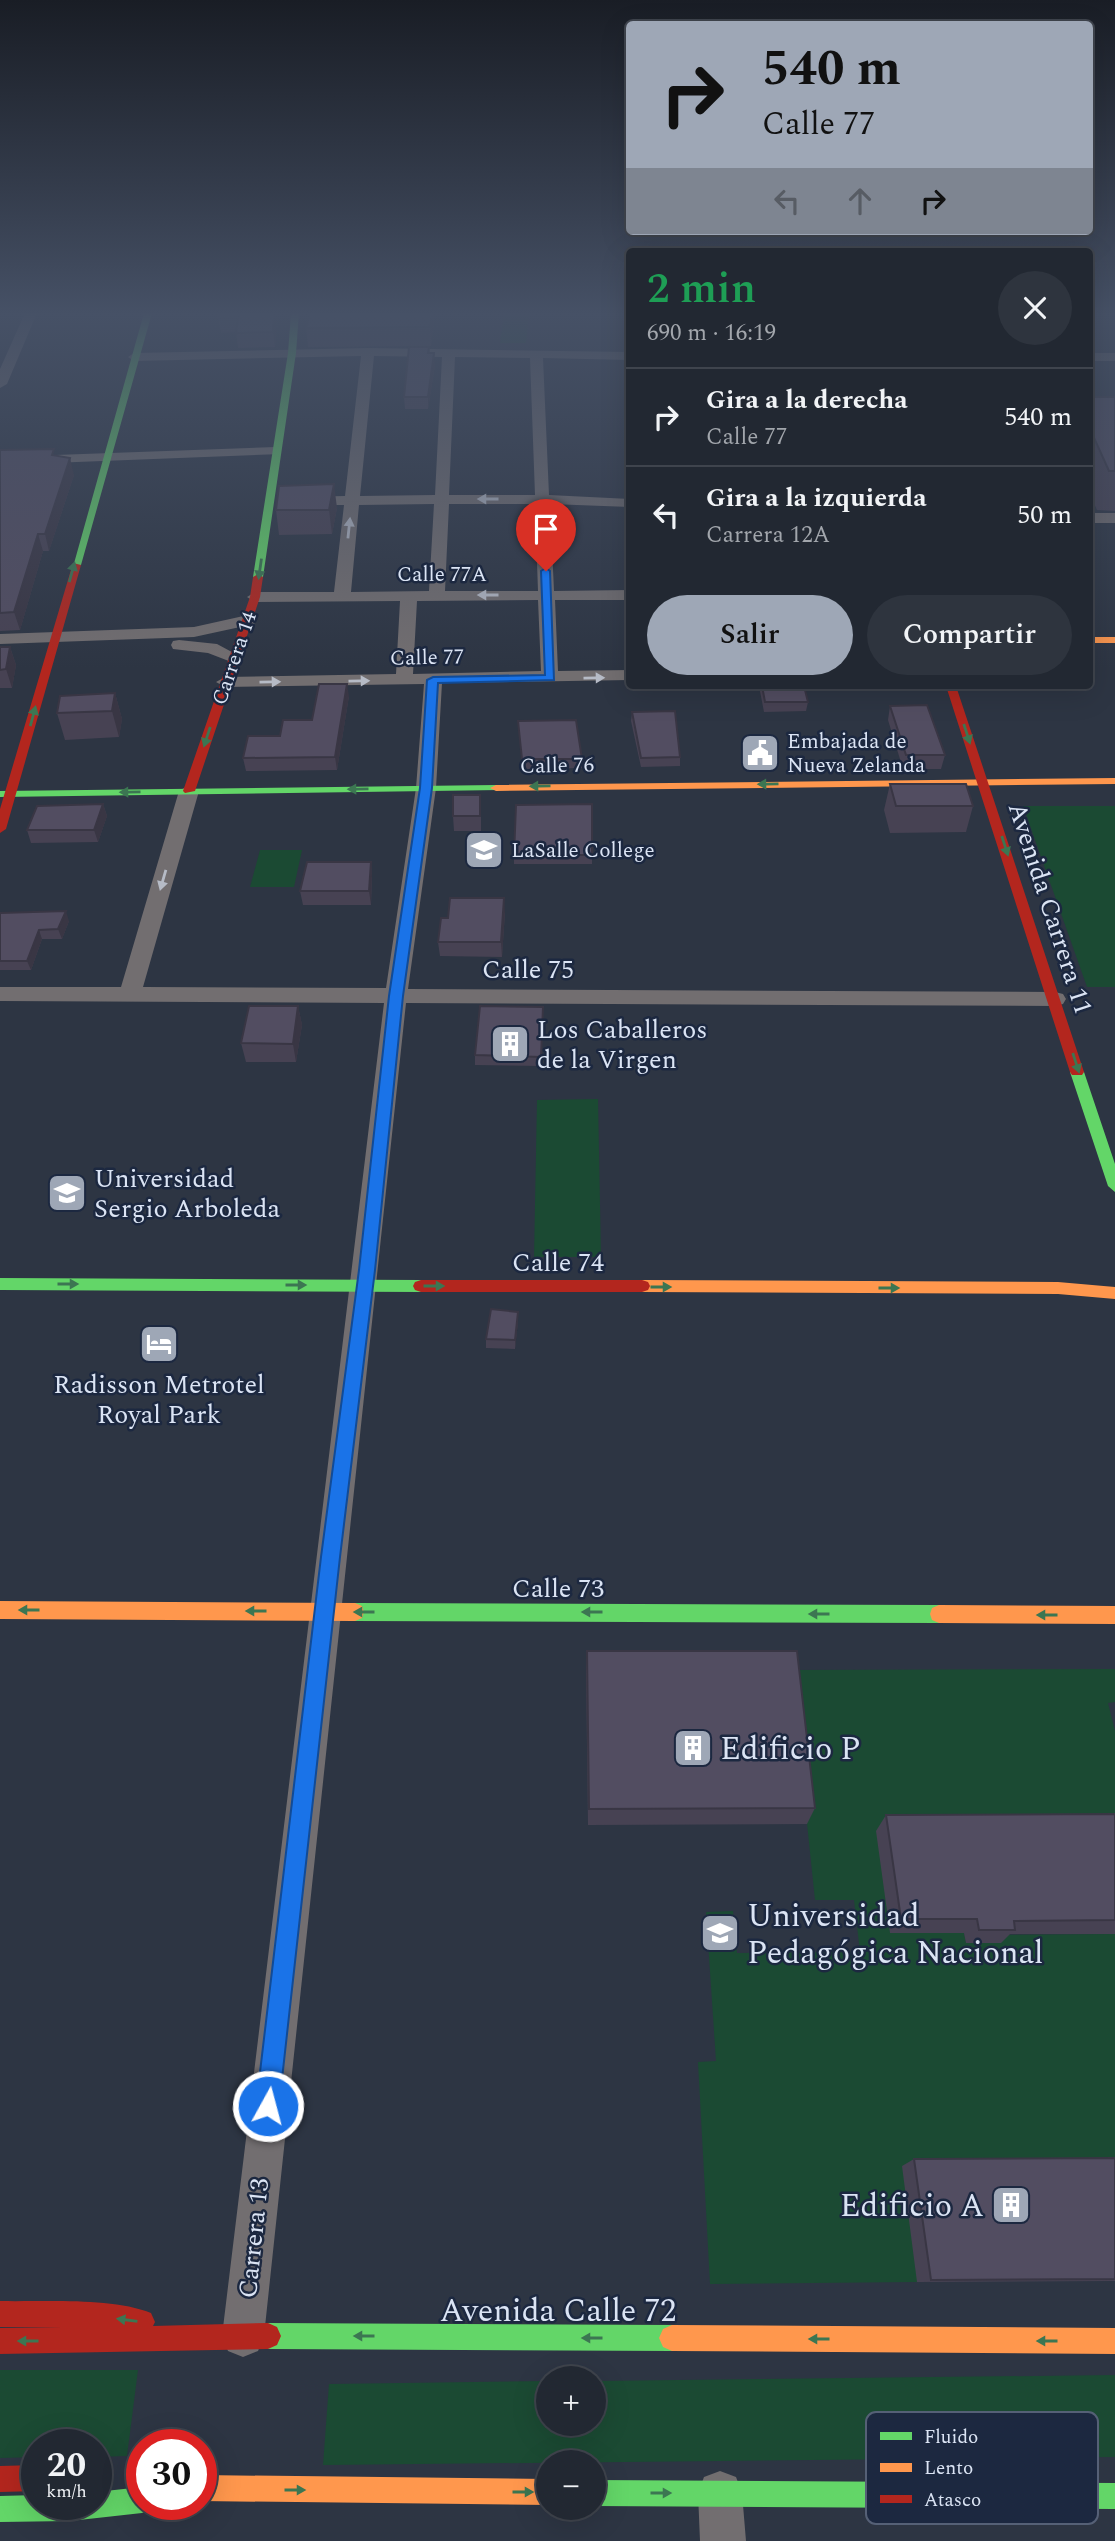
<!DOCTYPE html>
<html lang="es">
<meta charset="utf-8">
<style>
body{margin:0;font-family:Spectral,serif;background:#2e343e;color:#f1f3f6;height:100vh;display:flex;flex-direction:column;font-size:26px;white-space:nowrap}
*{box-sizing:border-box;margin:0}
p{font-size:23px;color:#a2a6ac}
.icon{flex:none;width:38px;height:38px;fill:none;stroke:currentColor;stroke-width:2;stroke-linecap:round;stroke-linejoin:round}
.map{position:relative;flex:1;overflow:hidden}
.side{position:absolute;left:626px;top:248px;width:467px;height:441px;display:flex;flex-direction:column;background:#222832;border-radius:7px;box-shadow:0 7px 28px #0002,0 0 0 2px #3f444d}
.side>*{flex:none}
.top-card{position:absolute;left:626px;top:21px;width:467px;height:214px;border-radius:7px;box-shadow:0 7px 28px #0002,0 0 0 2px #3f444d;background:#9ea7b6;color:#111;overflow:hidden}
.controls{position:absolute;left:536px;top:2366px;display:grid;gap:14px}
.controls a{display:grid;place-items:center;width:70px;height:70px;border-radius:50%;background:#222832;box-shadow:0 7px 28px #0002,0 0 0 2px #3f444d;font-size:35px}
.speed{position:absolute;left:21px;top:2429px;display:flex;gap:14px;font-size:35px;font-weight:700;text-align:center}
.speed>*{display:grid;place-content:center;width:91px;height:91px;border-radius:50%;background:#222832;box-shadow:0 7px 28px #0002,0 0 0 2px #3f444d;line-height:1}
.speed small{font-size:18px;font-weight:400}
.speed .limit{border:10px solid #d22;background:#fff;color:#111}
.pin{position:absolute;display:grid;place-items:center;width:60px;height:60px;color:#fff;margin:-72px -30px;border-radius:50% 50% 50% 0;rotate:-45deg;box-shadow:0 0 7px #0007}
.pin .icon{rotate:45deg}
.me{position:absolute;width:77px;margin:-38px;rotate:7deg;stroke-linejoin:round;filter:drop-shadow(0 0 5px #0008)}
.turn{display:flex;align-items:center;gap:24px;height:147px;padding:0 21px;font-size:32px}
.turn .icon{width:91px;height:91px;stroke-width:2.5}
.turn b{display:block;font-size:49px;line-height:60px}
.lanes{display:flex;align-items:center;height:66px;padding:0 21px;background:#0003;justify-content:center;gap:35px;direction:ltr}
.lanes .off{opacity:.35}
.round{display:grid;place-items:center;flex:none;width:74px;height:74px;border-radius:37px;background:#2e343e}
.overview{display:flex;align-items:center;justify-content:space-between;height:119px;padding:0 21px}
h1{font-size:42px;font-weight:600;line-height:52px;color:#1e9e55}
.button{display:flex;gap:14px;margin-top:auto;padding:14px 21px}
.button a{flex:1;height:80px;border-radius:42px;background:#9ea7b6;color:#111;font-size:28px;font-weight:600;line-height:80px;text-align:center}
.button a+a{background:#2e343e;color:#f1f3f6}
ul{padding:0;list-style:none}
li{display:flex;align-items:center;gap:21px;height:98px;padding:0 21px;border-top:2px solid #3f444d}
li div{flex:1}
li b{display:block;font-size:26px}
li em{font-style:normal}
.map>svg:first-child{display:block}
.green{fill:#1b4a33}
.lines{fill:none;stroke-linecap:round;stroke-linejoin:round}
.street{fill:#726e70;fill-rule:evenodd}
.fast{fill:#63d668;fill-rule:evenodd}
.slow{fill:#ff974d;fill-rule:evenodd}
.jam{fill:#b3261e;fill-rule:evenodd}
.wall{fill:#474253}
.shaded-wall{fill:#393644}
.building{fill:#524d61;stroke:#393644;stroke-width:2}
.oneway{fill:#b6bbc6}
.oneway2{fill:#3c7652}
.route{fill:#1a73e8;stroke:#114b97;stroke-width:2}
.labels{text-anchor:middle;stroke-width:5;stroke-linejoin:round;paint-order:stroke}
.far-street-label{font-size:21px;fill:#dbe4f4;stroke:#1c2840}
.far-poi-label{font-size:21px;fill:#dbe4f4;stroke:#1c2840;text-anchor:start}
.street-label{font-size:26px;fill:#dbe4f4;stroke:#1c2840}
.poi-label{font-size:26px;fill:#dbe4f4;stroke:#1c2840;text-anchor:start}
.near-poi-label{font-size:32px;fill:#dbe4f4;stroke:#1c2840;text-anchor:start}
.near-street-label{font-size:32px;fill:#dbe4f4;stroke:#1c2840}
.key{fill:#1c2840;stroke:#556076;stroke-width:2}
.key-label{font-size:19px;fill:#dbe4f4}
</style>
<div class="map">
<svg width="1115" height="2541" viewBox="0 0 1115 2541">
<rect width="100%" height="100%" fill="#2d3543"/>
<path class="green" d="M504 313H529L526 343H500Z
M1023 806H1115V987H1087Z
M260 850H302L294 887H250Z
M598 1099 601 1257H534L537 1100Z
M1115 1669V1702L1108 1703 1115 1731V1830L890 1933H964L966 1943H1000V1935L1115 1934V2164L917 2282 710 2284 698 2062 716 2061 706 1912 733 1911 737 1953 860 1952 854 1900H815L791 1670Z
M0 2370H138L127 2456 96 2457V2445H37V2457L0 2458Z
M1115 2375V2457L323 2465 329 2384 548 2381V2424H593V2381Z"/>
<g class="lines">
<path class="street" d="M25 313H37L7 384 0 388V369Z
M368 348 630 352V360L543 358 549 495 630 499V507L550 504 554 591 630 590V600H555L558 671 630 670V680L442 683 436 788 408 989 1055 992 1063 994 1066 999 1063 1004 1055 1006 406 1003 264 2336 258 2351 243 2357 228 2351 222 2336 384 1003 0 1001V987H121L179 791 189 785 199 791 143 987 386 988 416 788 424 684 225 687 216 682 225 677 396 674 400 601 255 602 247 597 255 592H334L344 505H299L292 501 299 497 345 496 361 356 134 361 128 357 134 353ZM374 356 442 357 435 495 360 496ZM455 357 530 358 535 495H449ZM434 504 429 591 351 592 359 505ZM449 504H535L538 591H445ZM538 600 541 671 413 674 417 601Z
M1090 353H1115V361H1090Z
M276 447 281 448V454L0 465V457Z
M1090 513H1115V523H1090Z
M248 615 256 620 254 624 194 637 0 644V634L194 627Z
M179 640 217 644 243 658 234 663 208 653 173 649 171 645 173 641Z
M720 2471 736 2477 742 2493 746 2541H700L698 2493 704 2477Z"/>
<path class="fast" d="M144 313H152L81 565 73 567Z
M291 313H299L296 353 263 577 258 580 253 577 288 353Z
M496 785 500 786V790L0 797V791Z
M1077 1067 1084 1072 1115 1164V1192L1108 1186 1070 1072Z
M0 1278 421 1280 427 1282 429 1286 427 1290 421 1292 0 1290Z
M355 1603 939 1605 946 1608 948 1614 946 1620 939 1623 355 1621 348 1618 346 1612 348 1606Z
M268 2323 672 2325 681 2329 685 2338 681 2347 672 2351 268 2349 259 2345 255 2336 259 2327Z
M593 2480 1115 2483V2509L593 2506Z
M142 2487V2504H154L151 2509 142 2513 70 2521 0 2522V2496L37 2495V2504H96V2492Z"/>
<path class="slow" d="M1090 637H1115V643H1090Z
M1115 778V784L496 791 490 788 496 785Z
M642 1280 1058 1282 1115 1287V1299L1058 1294 642 1292 636 1290 634 1286 636 1282Z
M0 1601 355 1603 362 1606 364 1612 362 1618 355 1621 0 1619Z
M939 1605 1115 1606V1624L939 1623 932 1620 930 1614 932 1608Z
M672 2325 1115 2328V2354L672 2351 663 2347 659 2338 663 2329Z
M201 2475 548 2479V2505L201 2501Z"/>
<path class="jam" d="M73 563 81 565 6 829 0 833V809Z
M258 574 263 577 260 597 195 791 185 793 183 791 250 597 253 577Z
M946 686H956L1084 1072 1082 1075H1072L1070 1072Z
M421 1280H642L648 1282 650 1286 648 1290 642 1292H421L415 1290 413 1286 415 1282Z
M0 2301C44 2302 111 2297 151 2313L155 2322 153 2326 268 2323 277 2327 281 2336 277 2345 268 2349 0 2354V2328L62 2327H0Z
M37 2465V2491L0 2492V2466Z"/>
</g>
<path class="wall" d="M220 313H277L275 347 238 348 236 332 221 333 218 318Z
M435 313 431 346 308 347 306 328Z
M429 347 430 353 435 365 428 409H405L404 397Z
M1090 397H1115V511L1097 510 1090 494Z
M0 450 56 456 74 475 49 551H43L20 630 0 631Z
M337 508 332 534 279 535 276 510Z
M625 582 630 583V657L624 607Z
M0 647H10L16 665 12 688H0Z
M759 686H804L808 702 806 711 764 712Z
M115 693 122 719 119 737 65 740 57 713Z
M349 696 337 770 246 771 243 758 280 736 312 720Z
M890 706 945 755 941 769H903L888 720Z
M632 712 680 757V766L641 767 631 721Z
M518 721 582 759V768L523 769Z
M890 784 973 806 966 832 890 833 884 810Z
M103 804 107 816 98 842 31 843 27 830Z
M592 804V864H514V855Z
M481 809V831H454L453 816Z
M371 862 372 876 371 905H303L300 891Z
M505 912 502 957 440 956 438 942Z
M0 913 69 921 62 939H42L31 970H0Z
M298 1006 302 1025 296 1062H246L241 1043Z
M543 1007 541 1066 475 1065V1055Z
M518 1312V1321L515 1349 486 1348V1339Z
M587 1651 815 1808 807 1824 588 1825 586 1671Z
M1115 1814V1934H1010L1001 1943H966L964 1933H890L876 1831 886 1815Z
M1115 2158V2281L917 2282 902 2166 914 2159Z"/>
<path class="shaded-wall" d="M274 313H277L275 347 273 332Z
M432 313H435L431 346 430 327Z
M434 353 435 365 428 409V397Z
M70 458 74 475 49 551 45 534Z
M334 484 337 508 332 534 329 510Z
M38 534 43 551 20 630 14 612Z
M10 647 16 665 12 688 6 669Z
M347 684 349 696 337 770 335 757Z
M115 693 122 719 119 737 112 711Z
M103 804 107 816 98 842 94 830Z
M371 862 372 876 371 905 369 891Z
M504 898 505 912 502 957 501 942Z
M66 911 69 921 62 939 58 929Z
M39 930 42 939 31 970 27 961Z
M298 1006 302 1025 296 1062 293 1044Z
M518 1312V1321L515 1349V1340Z"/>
<path class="building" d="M220 313H274L273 332 236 333 238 317 218 318Z
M310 313H432L430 327 306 328Z
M409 347H429L428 353H434L428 397H404Z
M1090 397H1115V471H1109L1090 429Z
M54 449 52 455 70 458 45 534H38L14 612 0 613V450Z
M334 484 329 510H276L279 486Z
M625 582 630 583V623Z
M0 647H10L6 669 0 670Z
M319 684H347L335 757 243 758 248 736H280L283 720H312Z
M762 686H804L808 702H765Z
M115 693 112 711 57 713 60 696Z
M927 705 945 755H906L890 706Z
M675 711 680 757 641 758 632 712Z
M576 720 582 759H522L518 721Z
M890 784H966L973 806H896Z
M453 795H480V816H453Z
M103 804 94 830H27L37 806Z
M592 804V855H514L516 805Z
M307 862H371L369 891H300Z
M450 898H504L501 942H438L441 918H448Z
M66 911 58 929 39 930 27 961H0V913Z
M249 1006H298L293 1044 241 1043Z
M480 1006 543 1007 541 1057 475 1055Z
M491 1309 518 1312 515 1340 486 1339Z
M587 1651H797L815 1808 589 1809Z
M1115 1814V1920L1014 1921 1015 1930H979L977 1919H901L886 1815Z
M1115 2158V2279L931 2280 914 2159Z"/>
<defs><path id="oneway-solid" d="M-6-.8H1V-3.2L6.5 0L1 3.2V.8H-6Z" transform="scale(1.75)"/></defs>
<g class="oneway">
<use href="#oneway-solid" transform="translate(488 499) rotate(-180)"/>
<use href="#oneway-solid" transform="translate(349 528) rotate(-84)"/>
<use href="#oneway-solid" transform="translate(488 595) rotate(180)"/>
<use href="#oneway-solid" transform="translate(594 678) rotate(-1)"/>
<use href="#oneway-solid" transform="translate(359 681) rotate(-1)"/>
<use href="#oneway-solid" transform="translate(270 682) rotate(-1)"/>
<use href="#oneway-solid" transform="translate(163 880) rotate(106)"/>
</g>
<g class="oneway2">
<use href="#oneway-solid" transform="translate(260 569) rotate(98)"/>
<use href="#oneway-solid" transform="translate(72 572) rotate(-75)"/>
<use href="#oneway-solid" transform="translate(33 716) rotate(-75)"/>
<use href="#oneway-solid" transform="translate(967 734) rotate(72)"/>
<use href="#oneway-solid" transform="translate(207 737) rotate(108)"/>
<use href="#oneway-solid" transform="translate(768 784) rotate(179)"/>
<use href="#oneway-solid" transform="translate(540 786) rotate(179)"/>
<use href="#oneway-solid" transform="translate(358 789) rotate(179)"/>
<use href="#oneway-solid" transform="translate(130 792) rotate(179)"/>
<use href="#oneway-solid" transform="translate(1005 846) rotate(72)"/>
<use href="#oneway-solid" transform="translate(1076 1063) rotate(72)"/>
<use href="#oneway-solid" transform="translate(68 1284)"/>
<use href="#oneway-solid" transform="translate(296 1285)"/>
<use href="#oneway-solid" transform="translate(434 1286)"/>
<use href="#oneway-solid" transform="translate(661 1287)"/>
<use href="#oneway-solid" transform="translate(889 1288)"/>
<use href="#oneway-solid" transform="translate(29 1610) rotate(-180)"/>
<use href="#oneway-solid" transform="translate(256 1611) rotate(-180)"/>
<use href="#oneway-solid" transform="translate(364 1612) rotate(180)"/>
<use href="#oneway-solid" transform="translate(592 1612) rotate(-180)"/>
<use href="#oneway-solid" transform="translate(819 1614) rotate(-180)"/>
<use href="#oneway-solid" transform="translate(1047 1615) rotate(-180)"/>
<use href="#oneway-solid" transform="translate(127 2320) rotate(-172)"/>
<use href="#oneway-solid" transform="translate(364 2336) rotate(-180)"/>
<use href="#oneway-solid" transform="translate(592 2338) rotate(-180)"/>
<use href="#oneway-solid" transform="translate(819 2339) rotate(-180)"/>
<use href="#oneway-solid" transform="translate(28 2341) rotate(-180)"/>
<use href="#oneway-solid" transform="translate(1047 2341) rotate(-180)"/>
<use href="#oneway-solid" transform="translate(295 2490)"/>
<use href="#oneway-solid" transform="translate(523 2492)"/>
<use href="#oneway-solid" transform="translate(661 2493)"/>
</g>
<linearGradient id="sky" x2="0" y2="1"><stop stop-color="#191d25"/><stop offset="0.47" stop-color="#465166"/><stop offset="1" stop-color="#465166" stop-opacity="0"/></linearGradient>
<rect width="1115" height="668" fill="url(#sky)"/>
<path class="route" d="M546 568 550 571 554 680 438 683 432 788 403 996 375 1270 340 1557 279 2106 276 2115 268 2118 259 2115 256 2106 321 1557 359 1270 389 996 420 788 427 680 433 677 545 675 541 571Z"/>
<defs>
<g id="civic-square" transform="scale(2.0125)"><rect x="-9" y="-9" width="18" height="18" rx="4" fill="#9ea7b6" stroke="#1c2840"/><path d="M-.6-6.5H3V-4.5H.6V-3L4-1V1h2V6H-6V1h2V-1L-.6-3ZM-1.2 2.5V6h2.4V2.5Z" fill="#fff"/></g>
<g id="school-square" transform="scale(2.0125)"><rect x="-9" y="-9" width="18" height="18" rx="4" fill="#9ea7b6" stroke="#1c2840"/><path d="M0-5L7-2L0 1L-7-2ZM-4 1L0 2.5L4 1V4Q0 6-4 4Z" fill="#fff"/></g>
<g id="building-square" transform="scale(2.0125)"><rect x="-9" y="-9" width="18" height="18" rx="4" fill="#9ea7b6" stroke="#1c2840"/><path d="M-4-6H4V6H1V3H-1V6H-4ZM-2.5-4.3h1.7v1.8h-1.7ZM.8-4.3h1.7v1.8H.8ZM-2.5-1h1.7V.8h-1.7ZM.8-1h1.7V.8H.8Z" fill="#fff"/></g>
<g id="university-square" transform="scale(2.0125)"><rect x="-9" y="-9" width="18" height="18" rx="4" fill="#9ea7b6" stroke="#1c2840"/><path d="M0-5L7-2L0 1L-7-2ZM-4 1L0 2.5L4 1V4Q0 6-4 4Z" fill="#fff"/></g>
<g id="hotel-square" transform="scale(2.0125)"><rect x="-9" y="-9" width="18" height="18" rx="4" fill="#9ea7b6" stroke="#1c2840"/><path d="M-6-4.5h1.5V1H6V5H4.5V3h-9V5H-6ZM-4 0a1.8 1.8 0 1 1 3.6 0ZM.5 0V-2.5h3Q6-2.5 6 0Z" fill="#fff"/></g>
</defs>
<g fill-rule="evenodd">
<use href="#civic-square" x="760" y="753"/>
<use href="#school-square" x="484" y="850"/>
<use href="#building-square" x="510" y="1044"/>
<use href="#university-square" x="67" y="1193"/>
<use href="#hotel-square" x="159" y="1344"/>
<use href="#building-square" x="693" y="1748"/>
<use href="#university-square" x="720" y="1933"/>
<use href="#building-square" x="1011" y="2205"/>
</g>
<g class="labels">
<g class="far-street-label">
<text x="442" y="581">Calle 77A</text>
<text transform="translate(427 657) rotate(-1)" y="7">Calle 77</text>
<text transform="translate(234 658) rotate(-71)" y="7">Carrera 14</text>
<text transform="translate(557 765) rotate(-1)" y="7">Calle 76</text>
</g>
<g class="far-poi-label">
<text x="787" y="748">Embajada de<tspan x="787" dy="24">Nueva Zelanda</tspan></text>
<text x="511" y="857">LaSalle College</text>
</g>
<g class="street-label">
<text transform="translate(1051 908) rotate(72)" y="9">Avenida Carrera 11</text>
<text x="528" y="978">Calle 75</text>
<text x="558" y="1271">Calle 74</text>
<text x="558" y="1597">Calle 73</text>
<text transform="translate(253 2238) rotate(-84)" y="9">Carrera 13</text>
</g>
<g class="poi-label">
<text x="537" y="1038">Los Caballeros<tspan x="537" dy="30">de la Virgen</tspan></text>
<text x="94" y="1187">Universidad<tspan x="94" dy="30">Sergio Arboleda</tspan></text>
<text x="159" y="1393" text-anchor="middle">Radisson Metrotel<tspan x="159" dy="30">Royal Park</tspan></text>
</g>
<g class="near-poi-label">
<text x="720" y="1759">Edificio P</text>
<text x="747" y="1926">Universidad<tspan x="747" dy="37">Pedagógica Nacional</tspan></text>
<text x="984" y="2216" text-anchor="end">Edificio A</text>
</g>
<g class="near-street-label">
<text x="558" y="2321">Avenida Calle 72</text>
</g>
</g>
<rect x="866" y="2412" width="232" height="112" rx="10" class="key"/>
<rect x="880" y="2432" width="32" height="8" fill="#63d668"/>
<rect x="880" y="2463" width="32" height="9" fill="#ff974d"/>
<rect x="880" y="2495" width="32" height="8" fill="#b3261e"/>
<g class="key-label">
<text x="924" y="2443">Fluido</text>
<text x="924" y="2474">Lento</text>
<text x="924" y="2506">Atasco</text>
</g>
</svg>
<div class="controls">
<a>+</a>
<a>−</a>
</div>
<div class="speed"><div>20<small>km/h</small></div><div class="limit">30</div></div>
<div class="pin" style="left:546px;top:571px;background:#d93025"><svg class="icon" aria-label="arrive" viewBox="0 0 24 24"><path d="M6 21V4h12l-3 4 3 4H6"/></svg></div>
<svg class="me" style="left:268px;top:2106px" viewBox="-20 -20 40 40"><circle r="17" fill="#1a73e8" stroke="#fff" stroke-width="3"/><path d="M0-11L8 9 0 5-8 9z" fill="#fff"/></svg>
<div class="top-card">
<div class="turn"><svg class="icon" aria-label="right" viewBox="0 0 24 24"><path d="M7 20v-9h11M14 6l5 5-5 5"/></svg><div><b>540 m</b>Calle 77</div></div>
<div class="lanes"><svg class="icon off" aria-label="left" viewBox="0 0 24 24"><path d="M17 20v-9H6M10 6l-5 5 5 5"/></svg><svg class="icon off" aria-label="ahead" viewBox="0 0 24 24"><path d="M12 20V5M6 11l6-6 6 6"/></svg><svg class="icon" aria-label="right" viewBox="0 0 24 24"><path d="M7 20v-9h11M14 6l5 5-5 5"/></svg></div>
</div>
<section class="side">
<div class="overview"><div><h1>2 min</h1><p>690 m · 16:19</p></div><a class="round"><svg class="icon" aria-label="close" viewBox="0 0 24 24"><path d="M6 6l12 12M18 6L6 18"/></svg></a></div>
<ul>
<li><svg class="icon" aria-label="right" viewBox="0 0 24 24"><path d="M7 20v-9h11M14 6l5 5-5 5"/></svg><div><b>Gira a la derecha</b><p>Calle 77</p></div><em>540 m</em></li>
<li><svg class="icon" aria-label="left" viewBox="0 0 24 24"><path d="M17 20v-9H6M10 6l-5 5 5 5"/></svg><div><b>Gira a la izquierda</b><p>Carrera 12A</p></div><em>50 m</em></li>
</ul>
<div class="button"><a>Salir</a><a>Compartir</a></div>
</section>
</div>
